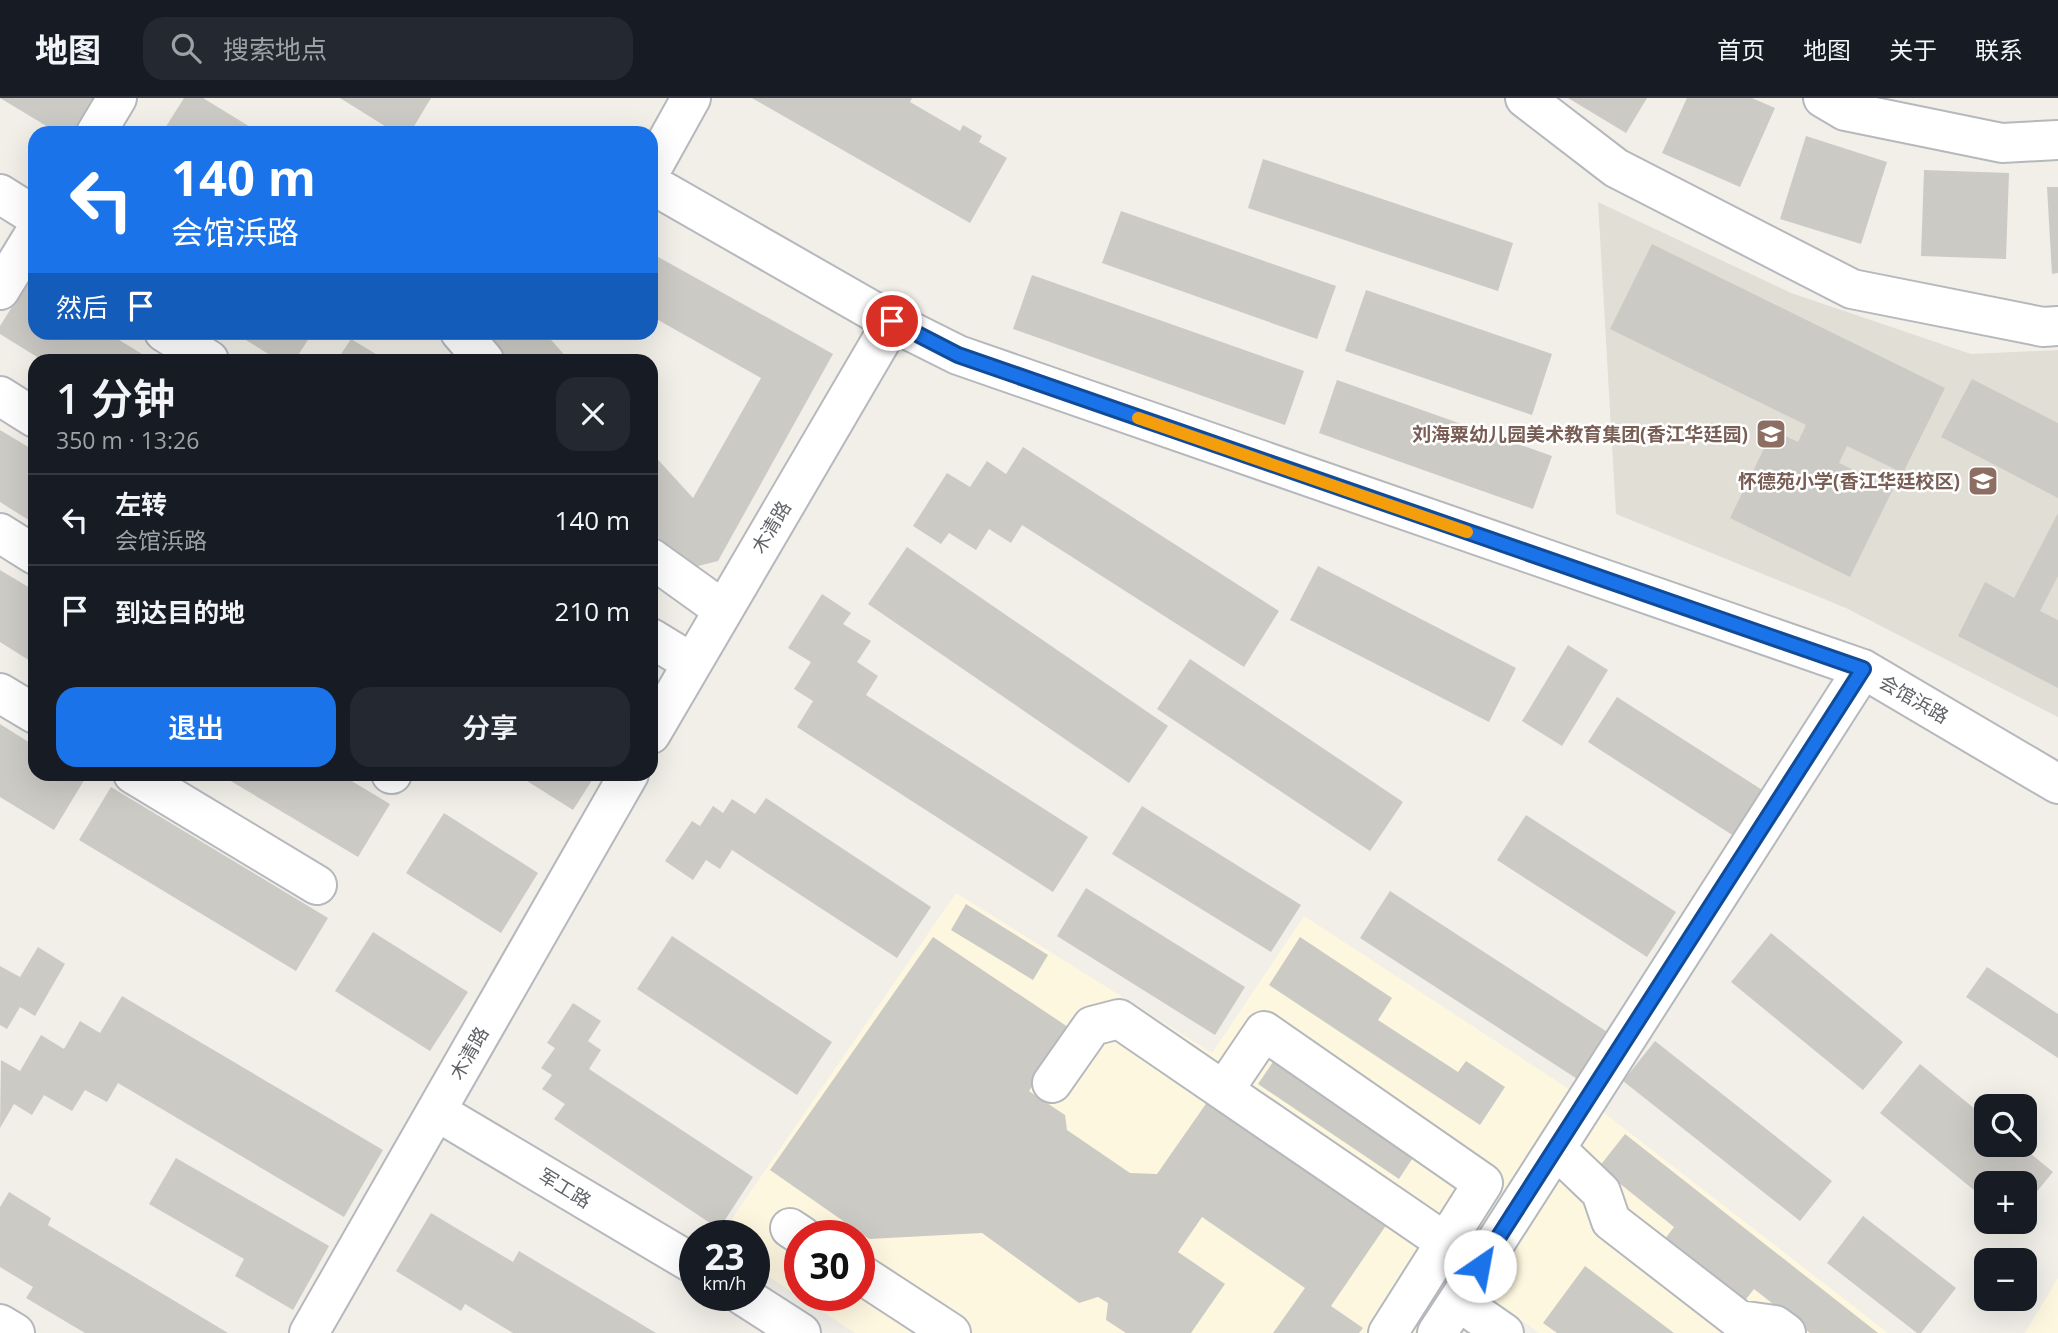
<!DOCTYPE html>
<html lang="zh">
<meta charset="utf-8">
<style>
body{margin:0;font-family:"Open Sans","Noto Sans SC",sans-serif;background:#242831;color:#f1f3f6;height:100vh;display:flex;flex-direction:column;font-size:26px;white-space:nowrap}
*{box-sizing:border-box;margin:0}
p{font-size:23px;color:#9ea1a6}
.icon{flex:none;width:38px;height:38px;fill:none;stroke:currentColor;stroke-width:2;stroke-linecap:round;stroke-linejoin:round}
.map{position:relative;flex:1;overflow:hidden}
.side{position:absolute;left:28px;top:256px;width:630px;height:427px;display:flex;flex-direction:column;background:#171b24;border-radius:21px;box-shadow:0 7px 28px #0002}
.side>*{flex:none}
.top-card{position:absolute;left:28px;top:28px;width:630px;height:214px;border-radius:21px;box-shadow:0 7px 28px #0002;background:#1a73e8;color:#fff;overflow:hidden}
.controls{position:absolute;left:1974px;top:996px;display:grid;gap:14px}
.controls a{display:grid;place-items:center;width:63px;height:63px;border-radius:14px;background:#171b24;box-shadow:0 7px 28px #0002;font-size:35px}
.speed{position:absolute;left:679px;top:1122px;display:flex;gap:14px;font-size:35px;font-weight:700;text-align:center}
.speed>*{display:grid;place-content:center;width:91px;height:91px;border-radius:50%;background:#171b24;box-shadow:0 7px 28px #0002;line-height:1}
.speed small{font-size:18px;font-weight:400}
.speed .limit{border:10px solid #d22;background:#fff;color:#111}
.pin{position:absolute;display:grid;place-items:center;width:60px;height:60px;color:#fff;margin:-30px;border:4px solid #fff;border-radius:50%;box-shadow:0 2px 7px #0007}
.me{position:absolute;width:77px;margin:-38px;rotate:33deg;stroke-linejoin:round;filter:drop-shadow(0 0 5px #0008)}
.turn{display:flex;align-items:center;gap:24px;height:147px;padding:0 28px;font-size:32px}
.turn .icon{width:91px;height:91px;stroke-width:2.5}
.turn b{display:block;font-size:49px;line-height:60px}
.then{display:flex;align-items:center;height:66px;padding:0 28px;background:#0003;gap:14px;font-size:26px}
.round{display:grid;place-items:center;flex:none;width:74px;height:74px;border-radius:21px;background:#242831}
.head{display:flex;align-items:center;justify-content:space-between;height:119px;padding:0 28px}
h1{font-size:42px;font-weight:600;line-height:52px}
.action{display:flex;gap:14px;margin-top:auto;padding:14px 28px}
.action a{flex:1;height:80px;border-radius:21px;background:#1a73e8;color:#fff;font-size:28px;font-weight:600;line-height:80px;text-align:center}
.action a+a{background:#242831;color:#f1f3f6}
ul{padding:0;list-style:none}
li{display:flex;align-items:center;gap:21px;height:91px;padding:0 28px;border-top:2px solid #363941}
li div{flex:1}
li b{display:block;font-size:26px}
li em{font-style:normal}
header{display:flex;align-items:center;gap:42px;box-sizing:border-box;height:98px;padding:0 35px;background:#171b24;border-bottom:2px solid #363941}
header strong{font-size:33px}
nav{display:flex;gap:38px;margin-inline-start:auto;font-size:24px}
.search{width:490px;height:63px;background:#242831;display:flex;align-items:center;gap:18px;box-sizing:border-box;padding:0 24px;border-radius:21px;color:#9ea1a6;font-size:26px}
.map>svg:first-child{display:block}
.commercial{fill:#fef7e0;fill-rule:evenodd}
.education{fill:#e1ded6}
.building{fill:#cccac5}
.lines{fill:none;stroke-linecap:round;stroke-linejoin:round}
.minor-casing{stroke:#b5b8bc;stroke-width:42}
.minor{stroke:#fff;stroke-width:38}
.route-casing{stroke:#114b97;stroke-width:18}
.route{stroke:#1a73e8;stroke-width:12}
.slow{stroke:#f59e0b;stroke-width:12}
.labels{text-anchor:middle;stroke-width:5;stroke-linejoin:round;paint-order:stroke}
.education-label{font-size:19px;font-weight:bold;fill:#785e54;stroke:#fff;text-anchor:end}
.street-label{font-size:19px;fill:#5f6368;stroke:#fff}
</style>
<header>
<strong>地图</strong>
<div class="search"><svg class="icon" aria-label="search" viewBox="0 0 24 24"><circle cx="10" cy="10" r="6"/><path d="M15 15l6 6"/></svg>搜索地点</div>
<nav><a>首页</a><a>地图</a><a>关于</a><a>联系</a></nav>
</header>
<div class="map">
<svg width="2058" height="1235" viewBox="0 0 2058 1235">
<rect width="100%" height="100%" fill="#f1efe8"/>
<path class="commercial" d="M956 795 1212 955 1304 818 1572 993 1415 1235H855L754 1169V1138H720ZM800 1138H859V1197H800Z
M1599 1011 1888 1235H1539L1484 1195Z
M2058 1180V1235H2025Z"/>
<path class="education" d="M1598 104 1791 195 1971 256 2058 252V619L1846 510 1616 416Z"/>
<path class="building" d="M0 0H103L82 35H58Z
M184 0H203L260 35H162Z
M340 0H431L410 35H396Z
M752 0H912L910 4 960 33 963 27 982 38 979 44 1007 60 970 125Z
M1568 0H1647L1626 35Z
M1687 0H1752L1775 10 1740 89 1662 55Z
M1806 38 1887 64 1861 146 1780 121Z
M1263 61 1513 145 1498 193 1248 110Z
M1924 72 2009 75 2006 161 1921 158Z
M2047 89H2058V175L2052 176Z
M1121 113 1336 188 1317 241 1102 165Z
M1652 146 1945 290 1903 375 1847 348 1839 365 1893 391 1850 479 1730 420 1773 332 1798 344 1806 327 1610 231Z
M651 155 833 256 718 463 686 471 651 431V354L693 400 761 280 651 218Z
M1032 177 1304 273 1285 327 1013 231Z
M27 185 35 190V234H106L152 262H42L0 236V228Z
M1366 192 1552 256 1532 317 1345 253Z
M233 234H313L295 262H278Z
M477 234H544L569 262H502Z
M351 241 386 262H337Z
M1972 281 2058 325V400L1941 339Z
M1337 282 1552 358 1533 411 1319 335Z
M0 332 35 353V426L0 404Z
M1023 349 1279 513 1244 569 1022 427 1011 445 989 431 976 452 949 435 941 446 913 428 947 375 970 389 987 363 1006 376Z
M2058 415V478L2040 513 2058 522V590L1958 538 1985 484 2014 500Z
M907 449 1168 628 1129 685 868 506Z
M1318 468 1516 570 1489 624 1290 522Z
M0 472 35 493V566L0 544Z
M822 496 851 515 843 526 871 543 857 564 878 578 866 597 1088 739 1053 794 797 629 813 603 794 591 811 564 788 550Z
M1568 547 1608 572 1562 648 1522 623Z
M1190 561 1403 704 1370 753 1157 611Z
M1617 599 1767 695 1737 740 1588 644Z
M0 626 35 648V676H81L86 679 54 732 0 699Z
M219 676H340L390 706 358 759Z
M516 676H596L573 712Z
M111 689 328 820 296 873 79 742Z
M766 700 931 809 897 860 732 752 720 771 706 762 693 782 665 763 692 723 700 728 713 708 723 715 732 701 755 716Z
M1142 708 1301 807 1271 854 1112 756Z
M444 715 538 775 501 835 406 775Z
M1526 717 1676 814 1647 859 1497 762Z
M1086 790 1245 889 1215 937 1057 838Z
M1390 793 1615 939 1585 986 1360 840Z
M966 806 1048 857 1033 882 951 832Z
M373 834 468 894 430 953 335 893Z
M1771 835 1903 944 1863 992 1731 884Z
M672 838 832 944 797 997 637 891Z
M933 839 1071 931 1029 993 1065 1017 1067 1032 1130 1075 1157 1076 1210 1000 1389 1123 1331 1208 1363 1230 1359 1235H1273L1305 1190 1202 1119 1178 1154 1225 1186 1191 1235H1126L1106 1222 1108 1205 1098 1199 1079 1205 982 1135 869 1141 770 1072Z
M1300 839 1392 900 1378 922 1458 974 1466 963 1505 989 1480 1027 1269 887Z
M38 849 65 866 35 918 20 909 7 931 0 927V868L20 879Z
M1987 869 2058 916V960L1966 899Z
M122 898 383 1052 344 1119 118 985 107 1004 85 992 72 1013 44 997 32 1017 14 1006 0 1030 1 962 20 973 41 937 64 951 80 923 100 935Z
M573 905 601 923 588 943 601 952 589 971 753 1079 719 1131 554 1021 565 1006 542 991 552 977 541 970 555 950 547 945Z
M1655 943 1832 1083 1800 1123 1623 983Z
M1275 961 1416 1055 1399 1081 1258 986Z
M1920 966 1986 1020V1046H2019L2053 1074 2025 1108V1085H1986V1102L1880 1015Z
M1625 1036 1878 1235H1810L1754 1191 1743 1205 1664 1142 1674 1129 1599 1069Z
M176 1060 329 1148 293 1212 235 1178 244 1161 149 1106Z
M9 1094 51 1120 48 1127 228 1235H85L26 1200 33 1189 0 1169V1109Z
M431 1115 513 1164 519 1153 656 1235H513L465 1206 461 1213 396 1173Z
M1863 1118 1956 1190 1921 1235H1917L1827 1165Z
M1585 1168 1674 1235H1557L1543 1225Z"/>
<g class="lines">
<g class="minor-casing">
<path id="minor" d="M1525 0 1616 70 1852 191 2043 229 2058 228
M1823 0 1845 13 2002 45 2058 42
M96 35 117 0
M651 72 691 0
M651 86 892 224 958 257 1863 571 2058 686
M0 96 35 118
M0 192 35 135
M164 234 209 262
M460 234 484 262
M0 298 35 320
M0 435 35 457
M651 460 722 511
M651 540 692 565
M0 595 35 616
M651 636 892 224
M133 676 317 787
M391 676H392
M1052 985 1092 928 1119 921 1480 1168
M1224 992 1264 933 1483 1085 1388 1235
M436 1013 695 1167
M1556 1051 1601 1094 1611 1123 1739 1222 1775 1227 1786 1235
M790 1130 802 1138
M859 1175 951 1235
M742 1197 801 1235
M0 1226 15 1235
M309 1235 629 676
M1437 1235 1458 1203
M1504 1235 1458 1203 1863 571"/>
</g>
<use href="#minor" class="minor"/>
</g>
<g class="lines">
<g class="route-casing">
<path id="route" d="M892 223 958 257 1863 571 1480 1168"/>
</g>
<use href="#route" class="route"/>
<path class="slow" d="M1138 320 1467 434"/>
</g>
<defs>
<g id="school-square" transform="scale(1.575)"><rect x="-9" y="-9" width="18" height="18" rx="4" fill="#8d6e63" stroke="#fff"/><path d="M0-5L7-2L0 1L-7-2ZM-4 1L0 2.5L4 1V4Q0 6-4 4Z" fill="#fff"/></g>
</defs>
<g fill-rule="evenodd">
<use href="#school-square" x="1771" y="336"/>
<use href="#school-square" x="1983" y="383"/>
</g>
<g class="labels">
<g class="education-label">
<text x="1748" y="343">刘海粟幼儿园美术教育集团(香江华廷园)</text>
<text x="1960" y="390">怀德苑小学(香江华廷校区)</text>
</g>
<g class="street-label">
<text transform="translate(771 429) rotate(-59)" y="7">木清路</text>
<text transform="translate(1914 601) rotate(30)" y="7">会馆浜路</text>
<text transform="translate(469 955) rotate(-60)" y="7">木清路</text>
<text transform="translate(565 1090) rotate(31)" y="7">军工路</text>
</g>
</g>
</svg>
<div class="controls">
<a><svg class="icon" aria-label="search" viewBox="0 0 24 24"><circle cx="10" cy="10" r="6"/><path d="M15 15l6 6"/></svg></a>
<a>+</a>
<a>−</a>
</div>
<div class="speed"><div>23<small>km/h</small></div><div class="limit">30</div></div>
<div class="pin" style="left:892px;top:223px;background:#d93025"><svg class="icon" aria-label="arrive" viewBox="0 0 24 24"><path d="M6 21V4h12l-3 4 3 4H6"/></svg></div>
<svg class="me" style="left:1480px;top:1168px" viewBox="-20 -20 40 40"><circle r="19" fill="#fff"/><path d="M0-13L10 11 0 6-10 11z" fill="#1a73e8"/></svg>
<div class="top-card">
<div class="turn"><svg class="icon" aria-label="left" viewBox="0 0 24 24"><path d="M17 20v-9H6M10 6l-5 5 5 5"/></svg><div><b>140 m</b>会馆浜路</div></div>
<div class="then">然后<svg class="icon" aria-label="arrive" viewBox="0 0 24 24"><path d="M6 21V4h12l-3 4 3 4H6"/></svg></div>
</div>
<section class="side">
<div class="head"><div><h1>1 分钟</h1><p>350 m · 13:26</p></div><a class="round"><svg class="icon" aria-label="close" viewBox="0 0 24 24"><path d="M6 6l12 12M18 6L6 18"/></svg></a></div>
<ul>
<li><svg class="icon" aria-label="left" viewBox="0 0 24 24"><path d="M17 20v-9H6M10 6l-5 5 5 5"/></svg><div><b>左转</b><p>会馆浜路</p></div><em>140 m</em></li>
<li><svg class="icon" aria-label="arrive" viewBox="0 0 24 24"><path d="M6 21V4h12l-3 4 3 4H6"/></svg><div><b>到达目的地</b></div><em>210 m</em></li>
</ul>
<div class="action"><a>退出</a><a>分享</a></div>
</section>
</div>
